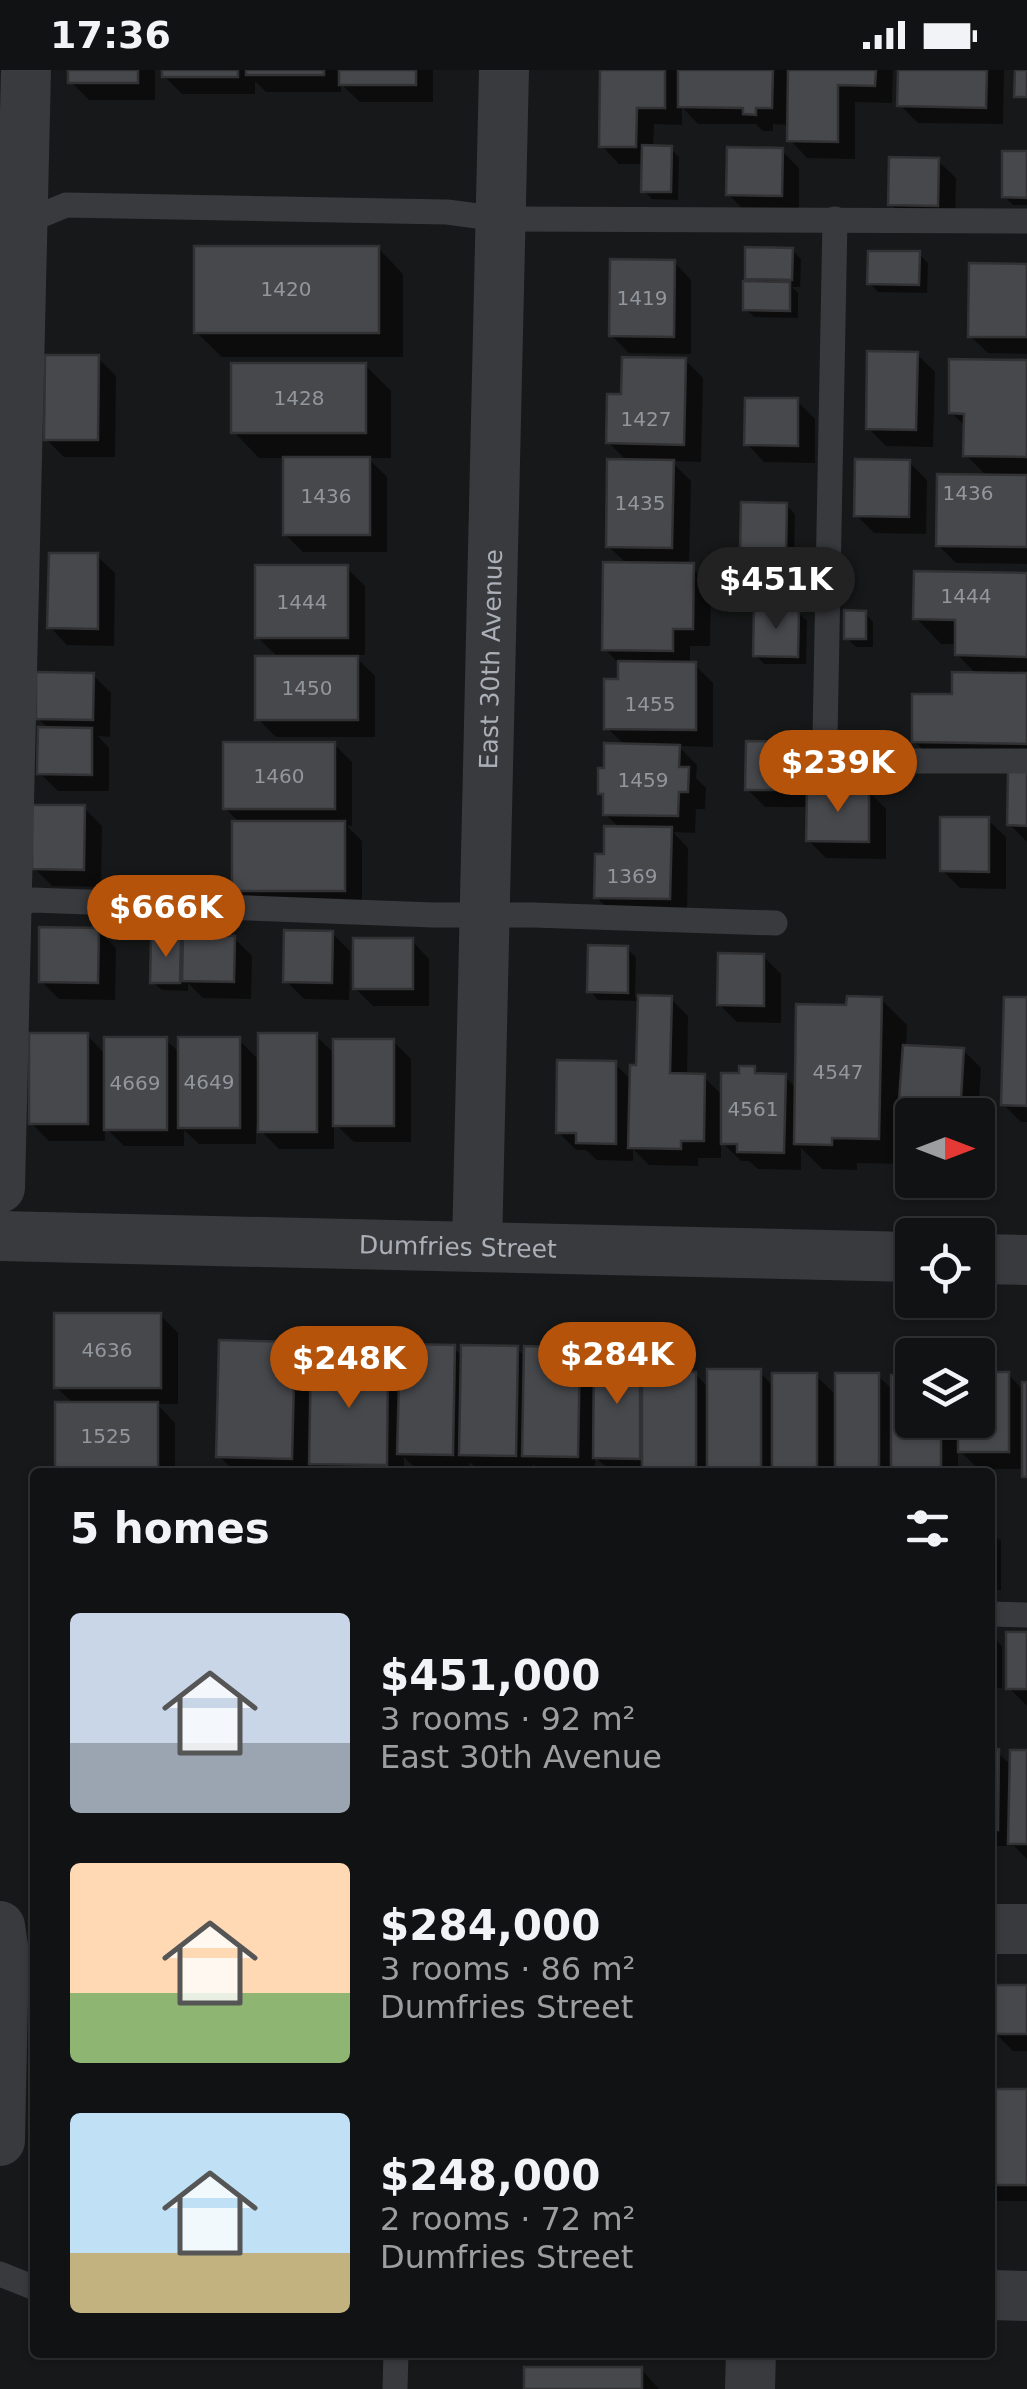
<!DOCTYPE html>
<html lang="en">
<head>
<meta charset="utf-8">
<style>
	body { margin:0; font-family:"DejaVu Sans",sans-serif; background:#1a1b1c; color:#f1f3f6; height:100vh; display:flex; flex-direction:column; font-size:38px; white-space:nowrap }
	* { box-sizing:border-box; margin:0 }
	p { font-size:32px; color:#9c9ea0 }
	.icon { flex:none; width:55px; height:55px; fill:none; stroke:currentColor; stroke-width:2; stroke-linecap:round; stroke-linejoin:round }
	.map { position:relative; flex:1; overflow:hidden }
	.panel { position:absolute; left:30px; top:1398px; width:965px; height:890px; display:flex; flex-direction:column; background:#111213; border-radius:10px; box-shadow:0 2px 8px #0004,0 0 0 2px #303233 }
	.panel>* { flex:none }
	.needle { width:65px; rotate:90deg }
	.controls { position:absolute; left:895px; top:1028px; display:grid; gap:20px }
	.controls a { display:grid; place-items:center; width:100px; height:100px; border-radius:10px; background:#111213; box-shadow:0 2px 8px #0004,0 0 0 2px #303233; font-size:50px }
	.price { position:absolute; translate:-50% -85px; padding:0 22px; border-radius:35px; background:#b45309; color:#fff; font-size:32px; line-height:65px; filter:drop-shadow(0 2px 5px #0008) }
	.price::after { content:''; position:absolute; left:50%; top:60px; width:30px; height:22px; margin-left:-15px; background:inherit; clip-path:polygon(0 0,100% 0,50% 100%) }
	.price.selected { background:#222; color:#fff }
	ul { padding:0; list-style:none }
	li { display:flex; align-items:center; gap:30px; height:250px; padding:0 40px }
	li span { display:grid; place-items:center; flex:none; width:280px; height:200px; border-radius:10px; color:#555 }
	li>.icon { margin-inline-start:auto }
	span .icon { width:120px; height:120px; fill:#fffc; stroke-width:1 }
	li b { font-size:42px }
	h2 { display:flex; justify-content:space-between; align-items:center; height:120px; padding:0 40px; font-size:42px }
	.status { display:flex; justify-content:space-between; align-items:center; height:70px; padding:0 50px; background:#111213; direction:ltr }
	.status svg { height:28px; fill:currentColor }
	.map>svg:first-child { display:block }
	.shadow { fill:#0007 }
	.building { fill:#47484c; stroke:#323235; stroke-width:2.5 }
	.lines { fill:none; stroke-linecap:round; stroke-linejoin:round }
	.service { stroke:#393a3e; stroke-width:25 }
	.minor { stroke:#393a3e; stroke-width:50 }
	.labels { text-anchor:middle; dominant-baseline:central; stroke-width:8; stroke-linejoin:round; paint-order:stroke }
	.number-label { font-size:20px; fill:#92969d }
	.street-label { font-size:25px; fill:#abb0b8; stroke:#121314 }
</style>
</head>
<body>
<div class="status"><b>17:36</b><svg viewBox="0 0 49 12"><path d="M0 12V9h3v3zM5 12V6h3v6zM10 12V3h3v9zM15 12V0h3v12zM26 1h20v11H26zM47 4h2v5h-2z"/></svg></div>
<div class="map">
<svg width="1027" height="2319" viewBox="0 0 1027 2319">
	<rect width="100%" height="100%" fill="#171819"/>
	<g class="shadow">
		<polygon points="71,0 155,0 155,30 89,30 71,12"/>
		<polygon points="164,0 433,0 433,32 360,32 341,14 341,22 266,22 255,11 255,24 182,24 164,6"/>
		<polygon points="602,0 893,0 892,33 855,32 855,89 807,88 790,70 790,55 773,54 773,61 763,61 756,54 698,54 682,37 682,55 654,54 653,78 670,78 679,87 678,130 652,129 644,121 644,94 619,94 602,76"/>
		<polygon points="900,0 1004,0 1003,54 918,53 900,35"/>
		<polygon points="781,80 799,98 799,143 746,142 728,124"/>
		<polygon points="1027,84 1027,135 1013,135 1004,126"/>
		<polygon points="938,91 956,108 955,153 909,152 891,134"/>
		<polygon points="378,178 403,204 403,287 222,287 196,262"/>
		<polygon points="792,180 801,189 800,217 792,217 798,223 798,248 754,247 746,239 753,214 747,208"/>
		<polygon points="919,184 928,193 927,223 878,222 870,213"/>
		<polygon points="674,192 691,210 691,284 629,283 611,265"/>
		<polygon points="1027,197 1027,284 988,283 970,266"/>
		<polygon points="917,284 935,302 933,377 886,376 868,358"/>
		<polygon points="98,288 116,306 115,387 64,387 46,369"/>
		<polygon points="685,290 703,308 701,392 671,391 691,411 689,496 711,514 710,576 690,576 690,595 695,595 713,613 713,677 678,676 697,695 696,708 706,718 705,739 696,739 695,763 673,762 688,778 687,846 614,845 596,827 606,787 621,759 605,744 605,729 600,723 606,700 626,676 607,658 620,611 620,595 605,579 628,495 608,476 628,392 608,372 623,326"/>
		<polygon points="1027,293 1027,494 956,493 938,475 988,407 966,385 966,357 951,342"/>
		<polygon points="365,295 391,321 391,388 368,388 387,407 387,482 303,482 285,464 285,388 259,388 234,362"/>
		<polygon points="797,331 815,349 815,393 764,392 747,374"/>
		<polygon points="909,392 927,410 926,464 874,463 856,445"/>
		<polygon points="786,435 795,444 794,490 751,490 743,481"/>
		<polygon points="97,486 115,503 114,576 67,575 50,557"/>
		<polygon points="347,498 365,516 365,585 354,585 375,606 375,667 276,667 258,649 279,588 257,567"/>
		<polygon points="1027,505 1027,691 932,689 914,671 977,605 957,584 957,574 941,574 916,548"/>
		<polygon points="798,542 807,551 806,594 764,594 756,585"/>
		<polygon points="865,543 873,552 873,577 856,577 847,568"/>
		<polygon points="93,605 111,623 110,667 98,666 109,678 109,721 58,721 40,703 50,660 38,648"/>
		<polygon points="334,674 352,692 352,756 347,756 362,771 362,838 252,838 235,820 240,753 225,738"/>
		<polygon points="797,674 814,692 814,720 868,721 886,739 886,789 826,788 808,770 809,737 765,737 747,719"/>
		<polygon points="1027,704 1027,772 1009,754"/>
		<polygon points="84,738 102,756 101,817 52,816 34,798"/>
		<polygon points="988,750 1006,767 1006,819 960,818 942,800"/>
		<polygon points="98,860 116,878 115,930 59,929 41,911"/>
		<polygon points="332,863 350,881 349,930 304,929 286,911"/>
		<polygon points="234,868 252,886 251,929 203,928 188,913 188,921 162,920 153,912 180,870 185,876"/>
		<polygon points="412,871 429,889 429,936 373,936 355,918"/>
		<polygon points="627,879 636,887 635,928 670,928 688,946 687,1006 704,1007 724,1027 741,1006 754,999 761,1006 784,1006 797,1019 848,938 881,929 907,955 906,977 963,980 981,998 978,1048 978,1045 912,1045 912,1070 905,1062 904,1094 857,1093 857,1100 822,1099 801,1078 801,1100 758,1099 749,1091 741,1091 721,1071 721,1088 698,1088 698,1096 649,1095 633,1079 633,1091 597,1090 586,1080 576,1080 558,1062 615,994 632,1011 638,998 640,931 598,930 590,921"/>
		<polygon points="763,886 781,904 781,953 737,952 719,934"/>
		<polygon points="1027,930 1027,1052 1021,1052 1003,1034"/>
		<polygon points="87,965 106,985 166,970 181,984 239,970 261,992 316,966 336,985 393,971 411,989 411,1072 354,1072 334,1053 334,1079 279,1079 256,1056 256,1074 199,1074 184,1060 184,1076 124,1076 105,1057 105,1071 49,1071 31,1053"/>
		<polygon points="160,1245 178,1263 178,1334 157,1334 175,1353 175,1402 62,1402 57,1398 75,1335 56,1317"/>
		<polygon points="294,1275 314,1294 387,1291 402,1306 454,1278 463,1287 517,1279 527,1288 579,1280 596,1297 639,1288 656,1304 695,1304 710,1319 760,1302 774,1317 816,1306 838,1327 878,1306 894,1321 894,1307 912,1307 912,1350 978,1350 978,1304 1008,1304 1024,1321 1027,1314 1027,1408 1024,1399 978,1399 958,1379 958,1402 837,1402 834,1399 834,1402 611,1402 595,1387 595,1402 542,1402 533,1394 533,1402 479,1402 470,1392 469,1402 418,1401 404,1387 404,1402 321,1402 310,1391 309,1402 235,1402 219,1386"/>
		<polygon points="990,1462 1001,1471 1001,1520 990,1520"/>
		<polygon points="990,1564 1002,1576 1002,1618 990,1618"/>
		<polygon points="1027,1564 1027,1636 1009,1618"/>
		<polygon points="990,1681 997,1682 1012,1696 1027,1682 1027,1789 1014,1776 990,1776"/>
		<polygon points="1027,1918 1027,1981 1013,1981 995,1963"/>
		<polygon points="990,2022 1027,2022 1027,2131 996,2131 990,2125"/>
		<polygon points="574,2282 666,2282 666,2285 576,2285"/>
		<polygon points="641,2299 659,2319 527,2319"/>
	</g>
	<g class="building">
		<rect x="68" y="0" width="70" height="13"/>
		<rect x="162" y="0" width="76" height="7"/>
		<rect x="246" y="0" width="78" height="5"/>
		<rect x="339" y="0" width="77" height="15"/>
		<polygon points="600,0 665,0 665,38 637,38 636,77 599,77"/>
		<polygon points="678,0 773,0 772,38 756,38 756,45 743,44 743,38 678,37"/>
		<polygon points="788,0 876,0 875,16 838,15 838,72 787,71"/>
		<polygon points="898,0 987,0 986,38 897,36"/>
		<polygon points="1015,0 1027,0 1027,27 1014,27"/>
		<polygon points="642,75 672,76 671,122 641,122"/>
		<polygon points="727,77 783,78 782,126 726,125"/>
		<polygon points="1002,81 1027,81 1027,128 1002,127"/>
		<polygon points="889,87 939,88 938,136 888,135"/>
		<rect x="194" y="176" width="185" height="87"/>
		<polygon points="745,177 793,178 792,210 745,209"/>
		<polygon points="868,181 920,181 919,215 867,214"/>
		<polygon points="610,189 675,190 674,267 609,266"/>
		<polygon points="969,193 1027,194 1027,267 968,267"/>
		<polygon points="743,211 790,212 790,241 743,240"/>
		<polygon points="867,281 918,282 916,360 866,359"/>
		<polygon points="45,285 99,285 98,370 44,370"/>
		<polygon points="622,287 686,288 684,375 606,373 607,324 621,324"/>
		<polygon points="949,289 1027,290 1027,387 963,386 964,344 949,343"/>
		<rect x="231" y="293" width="135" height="70"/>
		<polygon points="745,328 798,328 798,376 744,375"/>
		<rect x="283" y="387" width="87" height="78"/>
		<polygon points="607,389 674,390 672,478 606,477"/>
		<polygon points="855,389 910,390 909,447 854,446"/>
		<polygon points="937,404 1027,405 1027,477 936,476"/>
		<polygon points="741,432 787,433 786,483 740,482"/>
		<polygon points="49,483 98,483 98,559 47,558"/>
		<polygon points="603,492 694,493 693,559 673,559 673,581 602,580"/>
		<rect x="255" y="495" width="93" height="73"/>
		<polygon points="914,501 1027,503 1027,587 955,585 955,550 913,549"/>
		<polygon points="754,538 799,539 798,587 753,586"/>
		<polygon points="844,540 866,541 866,569 844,569"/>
		<rect x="255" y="586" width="103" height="64"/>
		<polygon points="618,591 696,592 696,660 604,659 604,609 618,609"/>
		<polygon points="36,602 94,603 93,650 36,649"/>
		<polygon points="952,602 1027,603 1027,674 912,672 912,624 952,624"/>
		<polygon points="38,657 92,658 92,705 37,704"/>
		<polygon points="746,671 798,672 797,720 745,720"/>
		<rect x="223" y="672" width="112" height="67"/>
		<polygon points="604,673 680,675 679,697 689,697 688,722 679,722 678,746 603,745 603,724 598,724 598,698 604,698"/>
		<polygon points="1008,701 1027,701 1027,756 1007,755"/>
		<polygon points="807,717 869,718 869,772 806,771"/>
		<polygon points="32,735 85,735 84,800 32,799"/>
		<polygon points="940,747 989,747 989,802 940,801"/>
		<rect x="232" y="751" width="113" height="70"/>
		<polygon points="604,756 672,757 670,829 594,828 595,784 604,784"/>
		<polygon points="39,857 99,858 98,913 39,912"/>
		<polygon points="284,860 333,861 332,913 283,912"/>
		<polygon points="183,865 235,866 234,912 182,911"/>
		<polygon points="151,868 181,868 180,913 150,913"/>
		<rect x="353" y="868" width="60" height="51"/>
		<polygon points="588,875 628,876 628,923 587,922"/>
		<polygon points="718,883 764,884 764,936 717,935"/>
		<polygon points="638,925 672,926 670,1003 705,1004 704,1071 681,1071 681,1079 628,1078 630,995 636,995"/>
		<polygon points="847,926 882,927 879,1069 832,1068 832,1075 794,1074 796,934 846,935"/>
		<polygon points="1004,927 1027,927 1027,1036 1001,1035"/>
		<rect x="29" y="963" width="59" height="91"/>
		<rect x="258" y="963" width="59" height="99"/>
		<rect x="104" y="967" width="63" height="93"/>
		<rect x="178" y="967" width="62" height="91"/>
		<rect x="333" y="969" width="61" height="87"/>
		<polygon points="903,975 964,978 960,1045 912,1045 912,1059 897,1058"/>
		<polygon points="557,990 616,991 616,1074 576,1073 576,1063 556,1063"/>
		<polygon points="739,996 755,996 755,1003 786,1004 784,1083 737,1082 737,1074 721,1074 721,1003 739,1003"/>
		<rect x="54" y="1243" width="107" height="75"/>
		<polygon points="219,1270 295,1272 292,1389 216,1387"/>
		<polygon points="400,1274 455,1275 453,1385 397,1384"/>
		<polygon points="461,1275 518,1276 516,1386 459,1385"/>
		<polygon points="524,1276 580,1278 578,1387 522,1386"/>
		<polygon points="594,1285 640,1285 640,1389 593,1388"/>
		<polygon points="311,1287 388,1289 387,1395 309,1394"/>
		<rect x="707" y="1299" width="54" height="99"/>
		<rect x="642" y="1302" width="54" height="96"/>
		<polygon points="978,1302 1009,1302 1009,1382 958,1382 958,1350 978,1350"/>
		<rect x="772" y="1303" width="45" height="97"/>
		<rect x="835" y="1303" width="44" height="99"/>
		<polygon points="891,1305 912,1305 912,1350 941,1350 941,1402 891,1402"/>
		<rect x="1022" y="1312" width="5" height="95"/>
		<rect x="55" y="1332" width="103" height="67"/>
		<rect x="990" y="1460" width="3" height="52"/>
		<rect x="1006" y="1562" width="21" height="57"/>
		<polygon points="990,1679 999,1679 998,1760 990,1759"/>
		<polygon points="1010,1680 1027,1680 1027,1774 1008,1774"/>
		<rect x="992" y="1915" width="35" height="49"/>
		<rect x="990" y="2019" width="37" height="96"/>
		<rect x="524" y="2297" width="118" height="22"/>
	</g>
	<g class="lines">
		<g class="service">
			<polyline points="835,149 825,667 855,691 1027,691"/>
			<polyline points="18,155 66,135 447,142 500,149 1027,151"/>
			<polyline points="2,838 33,830 433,845 533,845 775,853"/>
			<polyline points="990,1544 1027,1545"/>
			<polyline points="0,2204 35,2218"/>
			<polyline points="395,2319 396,2282"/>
		</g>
		<g class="minor">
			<polyline points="0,1118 26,0"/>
			<path id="s1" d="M0,1166L912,1187"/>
			<path id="s2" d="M477,1177L504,0"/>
			<polyline points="978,1189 1027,1190"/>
			<polyline points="0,1856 4,1883 0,2071"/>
			<polyline points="990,1859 1027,1859"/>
			<polyline points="990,2225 1027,2226"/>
			<polyline points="750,2319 751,2282"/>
		</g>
	</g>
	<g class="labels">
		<g class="number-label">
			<text x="286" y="219">1420</text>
			<text x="642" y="228">1419</text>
			<text x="299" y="328">1428</text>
			<text x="646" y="349">1427</text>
			<text x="968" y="423">1436</text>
			<text x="326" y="426">1436</text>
			<text x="640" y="433">1435</text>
			<text x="966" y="526">1444</text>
			<text x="302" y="532">1444</text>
			<text x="307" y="618">1450</text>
			<text x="650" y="634">1455</text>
			<text x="279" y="706">1460</text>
			<text x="643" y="710">1459</text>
			<text x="632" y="806">1369</text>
			<text x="838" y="1002">4547</text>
			<text x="209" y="1012">4649</text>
			<text x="135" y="1013">4669</text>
			<text x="753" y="1039">4561</text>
			<text x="107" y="1280">4636</text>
			<text x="106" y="1366">1525</text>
		</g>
		<g class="street-label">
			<text stroke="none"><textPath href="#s2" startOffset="588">East 30th Avenue</textPath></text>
			<text stroke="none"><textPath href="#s1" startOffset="458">Dumfries Street</textPath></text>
		</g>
	</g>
</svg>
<div class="controls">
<a><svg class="needle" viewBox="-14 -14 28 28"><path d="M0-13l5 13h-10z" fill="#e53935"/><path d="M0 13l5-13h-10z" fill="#9c9ea0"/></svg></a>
<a><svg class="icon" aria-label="locate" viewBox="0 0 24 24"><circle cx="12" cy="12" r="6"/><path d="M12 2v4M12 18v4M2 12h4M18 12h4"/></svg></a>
<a><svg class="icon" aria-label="layers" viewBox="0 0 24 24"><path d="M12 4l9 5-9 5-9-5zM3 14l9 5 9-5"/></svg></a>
</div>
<b class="price selected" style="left:776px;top:562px">$451K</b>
<b class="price" style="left:838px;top:745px">$239K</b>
<b class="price" style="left:166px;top:890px">$666K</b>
<b class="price" style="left:617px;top:1337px">$284K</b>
<b class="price" style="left:349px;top:1341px">$248K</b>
<section class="panel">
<h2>5 homes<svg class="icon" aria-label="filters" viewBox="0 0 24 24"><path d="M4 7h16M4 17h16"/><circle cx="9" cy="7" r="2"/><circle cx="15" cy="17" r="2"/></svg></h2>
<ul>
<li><span style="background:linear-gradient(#c9d6e8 65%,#9aa5b1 0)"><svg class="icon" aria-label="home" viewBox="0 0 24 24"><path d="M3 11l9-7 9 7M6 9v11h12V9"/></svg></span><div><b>$451,000</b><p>3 rooms · 92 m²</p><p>East 30th Avenue</p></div></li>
<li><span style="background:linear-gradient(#ffd9b3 65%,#8fb573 0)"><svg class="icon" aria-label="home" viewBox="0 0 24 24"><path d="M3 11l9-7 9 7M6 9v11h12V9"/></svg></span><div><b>$284,000</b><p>3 rooms · 86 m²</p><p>Dumfries Street</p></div></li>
<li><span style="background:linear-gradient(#bfe0f5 70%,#c2b280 0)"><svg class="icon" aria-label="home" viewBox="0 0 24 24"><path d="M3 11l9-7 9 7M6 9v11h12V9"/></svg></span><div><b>$248,000</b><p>2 rooms · 72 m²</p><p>Dumfries Street</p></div></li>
</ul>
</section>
</div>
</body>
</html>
